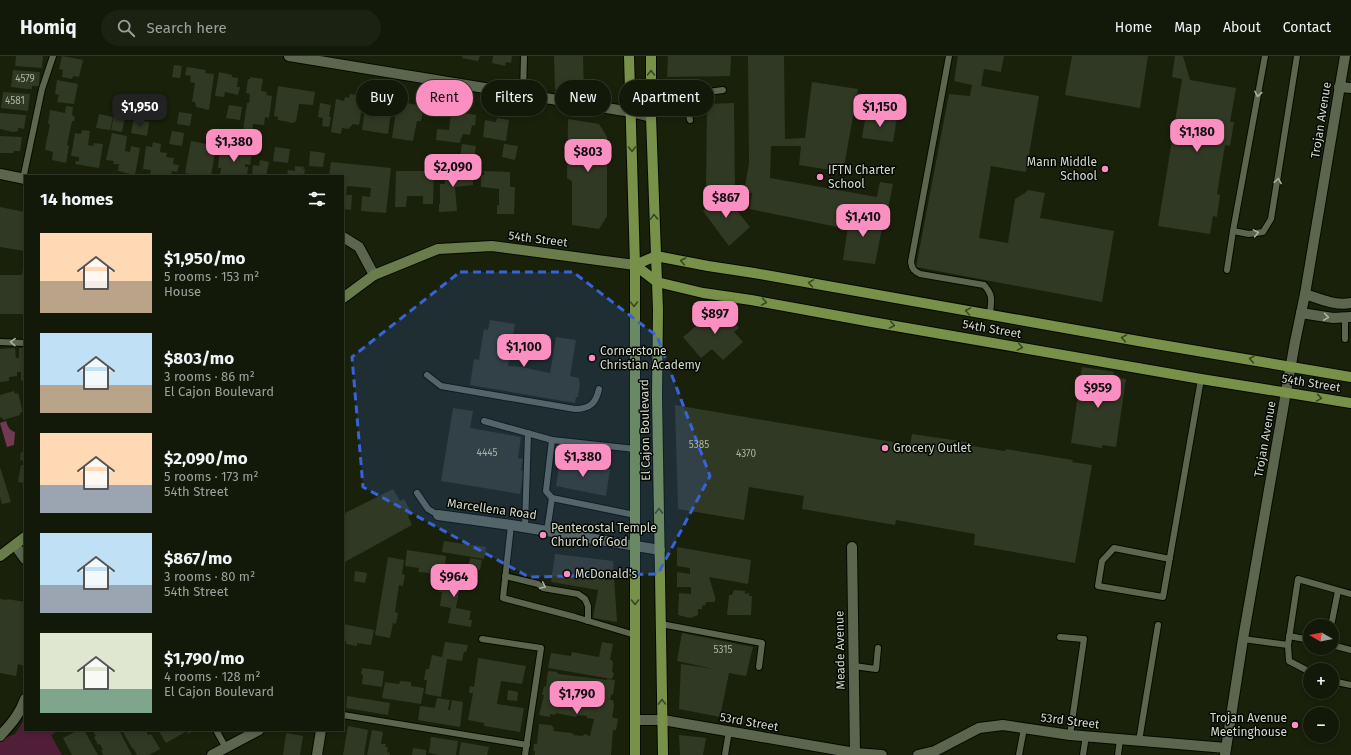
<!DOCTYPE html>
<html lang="en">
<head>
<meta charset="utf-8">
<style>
	body { margin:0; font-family:"Fira Sans",sans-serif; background:#1c2212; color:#f1f3f6; height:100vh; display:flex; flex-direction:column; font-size:15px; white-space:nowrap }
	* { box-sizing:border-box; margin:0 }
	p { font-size:13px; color:#9da09c }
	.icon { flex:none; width:22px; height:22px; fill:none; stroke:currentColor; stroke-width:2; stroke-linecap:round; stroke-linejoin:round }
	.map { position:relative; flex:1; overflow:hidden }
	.details { position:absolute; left:24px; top:119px; width:320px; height:556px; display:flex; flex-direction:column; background:#131908; border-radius:0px; box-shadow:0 2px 6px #0003,0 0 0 1px #323829 }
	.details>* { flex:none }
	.hud { position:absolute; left:356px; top:24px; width:380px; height:36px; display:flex; gap:8px }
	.needle { width:26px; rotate:279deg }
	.tools { position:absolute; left:1303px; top:563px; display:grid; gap:8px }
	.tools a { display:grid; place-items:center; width:36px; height:36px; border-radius:50%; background:#131908; box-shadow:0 2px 6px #0003,0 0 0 1px #323829; font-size:20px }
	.price { position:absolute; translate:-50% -34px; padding:0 9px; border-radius:8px; background:#fc8fc1; color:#111; font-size:13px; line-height:26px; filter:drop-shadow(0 1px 2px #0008) }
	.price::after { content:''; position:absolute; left:50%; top:24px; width:12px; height:9px; margin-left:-6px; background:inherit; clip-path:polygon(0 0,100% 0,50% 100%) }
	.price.current { background:#222; color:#fff }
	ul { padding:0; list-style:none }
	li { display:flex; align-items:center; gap:12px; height:100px; padding:0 16px }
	li span { display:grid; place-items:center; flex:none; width:112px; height:80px; border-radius:0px; color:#555 }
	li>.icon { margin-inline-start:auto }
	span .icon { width:48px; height:48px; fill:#fffc; stroke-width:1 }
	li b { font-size:17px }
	h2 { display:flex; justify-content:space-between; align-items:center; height:48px; padding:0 16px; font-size:17px }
	.tag { padding:0 14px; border-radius:18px; background:#131908; box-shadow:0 2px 6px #0003,0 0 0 1px #323829; font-size:14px; line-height:36px }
	.tag.current { background:#fc8fc1; color:#111 }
	header { display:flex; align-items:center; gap:24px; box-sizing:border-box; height:56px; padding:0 20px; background:#131908; border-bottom:1px solid #323829 }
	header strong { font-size:19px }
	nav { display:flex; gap:22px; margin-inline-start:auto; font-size:14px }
	.search { width:280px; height:36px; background:#1c2212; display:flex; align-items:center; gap:10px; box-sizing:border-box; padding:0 14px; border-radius:22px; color:#9da09c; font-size:15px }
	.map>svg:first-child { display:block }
	.green { fill:#501f37 }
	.water { fill:#713953 }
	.building { fill:#303923 }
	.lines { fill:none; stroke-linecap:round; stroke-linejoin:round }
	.service-casing { stroke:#050a00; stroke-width:8 }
	.minor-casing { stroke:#050a00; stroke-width:12 }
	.tertiary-casing { stroke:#050a00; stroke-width:12 }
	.secondary-casing { stroke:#050a00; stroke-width:12 }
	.primary-casing { stroke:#050a00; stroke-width:12 }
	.service { stroke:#5c664e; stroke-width:6 }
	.minor { stroke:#5c664e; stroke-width:10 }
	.tertiary { stroke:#5c664e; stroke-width:10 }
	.secondary { stroke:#6a7c4c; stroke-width:10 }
	.primary { stroke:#789149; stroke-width:10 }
	.oneway { stroke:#394622 }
	.oneway2 { stroke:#aab1a0 }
	.marked { fill:#3863d6; fill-opacity:0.2; stroke:#3863d6; stroke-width:3; stroke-dasharray:8 5; stroke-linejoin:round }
	.poi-dot { fill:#fc8fc1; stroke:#060903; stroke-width:1.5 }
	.labels { text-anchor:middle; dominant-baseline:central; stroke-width:3; stroke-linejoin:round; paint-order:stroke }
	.number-label { font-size:10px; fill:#abb2a2 }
	.street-label { font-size:12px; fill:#d4dacc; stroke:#060903 }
	.poi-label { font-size:12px; fill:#d4dacc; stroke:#060903; text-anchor:start }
</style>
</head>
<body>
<header>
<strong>Homiq</strong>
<div class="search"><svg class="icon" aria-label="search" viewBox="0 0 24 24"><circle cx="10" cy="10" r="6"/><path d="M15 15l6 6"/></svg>Search here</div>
<nav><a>Home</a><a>Map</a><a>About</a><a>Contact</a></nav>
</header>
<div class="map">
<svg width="1351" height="699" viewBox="0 0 1351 699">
	<rect width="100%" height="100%" fill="#19210b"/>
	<polygon class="green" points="25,662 25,674 60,674 51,679 62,699 0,699 0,684 15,678"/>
	<path class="water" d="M6,365C8,371 9,374 15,376L14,389L7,391L0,367Z"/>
	<g class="building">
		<polygon points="16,0 43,0 42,12 15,10"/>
		<polygon points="62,0 83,4 79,21 73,20 72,23 62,21 63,14 59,13"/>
		<polygon points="463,0 480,0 478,5 462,2"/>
		<polygon points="493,0 512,0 511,7 506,6 505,10 492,7"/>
		<polygon points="554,0 583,0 584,37 555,33"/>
		<polygon points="668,0 731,0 730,20 667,21"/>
		<polygon points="748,0 784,0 785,83 805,82 812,26 858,33 843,116 799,109 801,90 771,90 770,122 877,141 880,126 893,128 887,158 846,152 842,172 750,153 752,137 744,136 749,107"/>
		<polygon points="958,0 1004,0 1001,16 984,13 981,30 1039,40 1026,116 991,110 979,182 1008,187 1015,143 1025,137 1028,134 1045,137 1040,162 1114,175 1102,246 916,211 949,38 970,40 972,29 954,25"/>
		<polygon points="1072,0 1148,0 1140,52 1065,39"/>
		<polygon points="1175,0 1183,0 1190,24 1236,32 1230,66 1234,66 1230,90 1225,89 1217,138 1220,139 1217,161 1213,160 1210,178 1158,170 1182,23 1172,21"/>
		<polygon points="174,9 182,10 180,22 172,21"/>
		<polygon points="187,11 206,14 205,17 214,18 209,54 196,51 195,46 192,46 195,27 190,26 191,20 185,19"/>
		<polygon points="13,14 40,16 39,30 32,30 32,33 27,33 11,31"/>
		<polygon points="219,16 232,19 232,21 238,22 237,31 240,31 238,39 225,36 224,41 215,40"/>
		<polygon points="250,21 263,23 261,35 267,36 266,39 272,40 269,62 265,61 264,69 253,68 252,75 243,74 247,47 249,47 250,38 246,37 248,23 250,23"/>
		<polygon points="57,24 78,28 74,48 57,46 59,39 55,38"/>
		<polygon points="278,30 315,36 313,49 299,48 296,65 293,67 278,64 278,61 274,60"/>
		<polygon points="3,36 30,38 28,55 1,52"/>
		<polygon points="350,38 364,40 359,69 353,68 348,73 342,72 341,78 331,76 336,43 344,45 345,41 349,42"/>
		<polygon points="367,41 385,44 384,47 392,49 388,78 362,74"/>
		<polygon points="320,47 331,49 329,61 331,61 329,71 322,70 323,62 318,61"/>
		<polygon points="407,47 424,50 421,65 417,65 413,85 392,82 397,49 406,50"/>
		<polygon points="734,47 735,137 706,135 707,48"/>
		<polygon points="229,49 242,51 240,64 226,62"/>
		<polygon points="66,50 73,51 72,59 75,61 74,65 72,65 67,89 69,90 66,107 52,104 53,96 46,94 45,93 50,68 48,68 50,54 65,57"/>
		<polygon points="453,55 476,59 475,70 472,69 470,79 463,78 462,82 461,81 460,87 436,84 437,73 449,74 451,58 452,59"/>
		<polygon points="179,56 192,58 190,70 177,68"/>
		<polygon points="0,57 26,59 24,73 18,72 18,75 13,76 0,73"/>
		<polygon points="866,57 897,61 893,86 862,82"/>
		<polygon points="99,58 113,61 110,74 96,72"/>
		<polygon points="114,59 125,61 122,76 111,74"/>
		<polygon points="497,62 509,64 506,85 483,81 485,64 496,66"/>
		<polygon points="134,63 149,66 147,80 131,77"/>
		<polygon points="568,63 599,68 607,81 607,160 599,173 572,169 572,125 567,122"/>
		<polygon points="82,74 90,75 88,89 93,90 94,87 103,88 99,112 75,108 76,105 79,105 79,101 71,100 75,77 81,78"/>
		<polygon points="172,75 184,77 182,90 169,88"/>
		<polygon points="112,77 127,80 125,95 130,96 131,90 140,92 135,119 118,115 119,108 113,108 114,105 106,104"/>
		<polygon points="0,80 22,81 20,95 14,95 14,97 0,97"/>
		<polygon points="191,85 216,90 211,120 201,120 185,117"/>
		<polygon points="153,86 161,88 160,96 167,97 166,101 174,102 173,108 179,109 177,116 172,115 171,120 150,120 151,114 143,113 146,90 152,91"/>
		<polygon points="462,88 476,90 474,103 460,101"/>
		<polygon points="504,88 518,90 515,104 502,101"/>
		<polygon points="275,91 290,93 288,107 273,105"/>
		<polygon points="220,92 252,97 250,109 245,108 245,111 248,111 247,120 220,120 221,112 218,112"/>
		<polygon points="310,95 325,97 323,111 309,110"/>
		<polygon points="260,104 269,106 266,120 252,120 253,109 259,110"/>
		<polygon points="331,106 391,112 386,157 361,155 362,140 370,141 371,132 347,130 346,139 352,139 351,154 343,153 343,120 329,120"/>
		<polygon points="295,110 304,111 303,113 305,113 304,120 287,120 288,114 295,115"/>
		<polygon points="470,113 470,116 473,116 473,129 455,131 457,155 439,156 439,148 440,148 440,128 445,128 445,114"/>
		<polygon points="396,115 427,115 427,117 434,117 433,148 423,148 423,140 407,140 406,151 395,151"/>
		<polygon points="484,115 510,116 510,131 515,131 514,158 497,158 497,149 499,149 499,133 481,131 481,119 484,119"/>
		<polygon points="722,136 750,171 729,190 703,155"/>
		<polygon points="0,151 25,156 25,195 0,191"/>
		<polygon points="850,157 884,162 875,208 843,204"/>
		<polygon points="24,205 25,258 0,258 0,219 22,219"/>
		<polygon points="721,249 739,272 734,276 743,286 723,304 712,293 701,302 683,281"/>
		<polygon points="490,264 515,268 508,310 521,311 550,317 556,281 576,284 570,320 579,322 579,326 580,327 578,341 576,341 575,347 470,329 474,303 479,304 484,273 488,274"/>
		<polygon points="15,292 16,302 19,302 19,292 25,292 25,324 21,325 21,316 17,316 17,320 9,321 9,325 0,326 0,293"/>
		<polygon points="1082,311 1114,316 1113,321 1126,323 1116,391 1102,389 1102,392 1071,387"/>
		<polygon points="14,335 15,338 18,337 23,356 20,357 20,359 3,364 2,361 0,362 0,339"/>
		<polygon points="675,349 910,389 912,378 973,387 972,390 1005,395 1006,393 1073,404 1072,406 1092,409 1075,507 974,489 975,478 896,464 895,469 802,453 804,440 749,431 744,464 678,453"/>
		<polygon points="453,352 473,355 470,372 521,381 518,402 523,403 521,414 524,415 520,438 441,425"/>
		<polygon points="21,396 25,397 25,405 20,404"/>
		<polygon points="560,404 610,413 606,440 556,430"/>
		<polygon points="21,409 25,409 25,427 18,426"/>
		<polygon points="0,411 11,446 2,448 0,441"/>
		<polygon points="393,433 400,445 404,443 412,458 408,460 412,469 343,507 343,460 346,458 345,457"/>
		<polygon points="444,485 486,491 484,503 442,496"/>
		<polygon points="677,491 751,504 748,528 709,521 715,541 715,546 706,546 705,550 702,549 702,553 698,553 698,559 690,562 678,559 679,537 691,538 691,531 677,531 677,516 690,518 690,512 677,510"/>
		<polygon points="407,494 446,500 444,516 430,514 429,517 418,516 419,512 405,510"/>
		<polygon points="555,498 613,505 617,566 593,562 598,534 551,526"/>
		<polygon points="388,501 404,504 402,518 405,519 403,530 399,529 395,556 398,557 396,568 393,567 390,582 375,579"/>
		<polygon points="470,502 482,504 480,514 468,512"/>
		<polygon points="447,511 463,514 456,552 471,555 469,564 472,564 471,571 448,567 451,552 440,550 442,536 439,536 441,525 444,525"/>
		<polygon points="355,515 367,517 365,527 354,525"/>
		<polygon points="734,534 745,535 745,538 749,537 749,540 752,540 751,559 727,559 729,539 732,539"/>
		<polygon points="0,543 7,544 7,543 25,546 25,610 18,608 16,620 0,617"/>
		<polygon points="343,568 374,574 371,589 357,587 357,590 346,588 346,585 343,585"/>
		<polygon points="682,577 753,591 746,620 729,617 720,661 679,653 681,608 714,613 677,605"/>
		<polygon points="445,586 468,589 466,596 464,596 462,605 447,603 441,641 425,638 427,624 424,624 426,613 429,613 432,599 442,601"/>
		<polygon points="602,586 613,588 610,604 612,604 613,607 612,616 614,617 612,623 548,612 551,597 571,600 572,596 599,601"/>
		<polygon points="478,602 526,610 522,628 501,625 497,648 524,652 520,676 484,670 484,667 468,664 473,637 469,637 470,630 474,631"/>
		<polygon points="362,612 384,615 382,631 362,628 363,619 361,618"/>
		<polygon points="548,615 557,616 558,618 607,624 607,623 615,624 613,639 611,638 610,644 613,644 614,650 612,661 618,663 616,674 613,674 611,699 535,699 535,695 533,695 534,688 537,688 539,668 551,669 554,672 553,675 572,677 574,679 583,680 584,678 590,680 594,663 587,662 587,660 577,659 576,661 556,657 555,659 550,658 550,661 539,659 544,639 542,639 544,630 546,631"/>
		<polygon points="400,625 411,626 411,630 424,632 421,648 382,642 385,626 399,628"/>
		<polygon points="508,634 518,636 517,645 507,644"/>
		<polygon points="347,640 390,647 388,659 346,652"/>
		<polygon points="437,642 450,644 448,654 450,654 452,644 463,646 460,671 418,664 420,650 435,652"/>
		<polygon points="348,670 368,674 364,699 343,699"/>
		<polygon points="78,674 84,674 98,699 72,699 63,682"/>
		<polygon points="92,674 119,674 132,699 103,699 101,694 103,694 100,688 98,689 94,681 96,680"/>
		<polygon points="122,674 146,674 148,679 151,678 160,693 149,699 137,699 133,692 132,692"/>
		<polygon points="158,674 195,674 188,678 187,675 166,687"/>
		<polygon points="372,674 383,676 381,688 386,688 385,691 388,691 387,696 390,697 390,699 367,699"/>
		<polygon points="286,677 303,680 300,699 283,699"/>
		<polygon points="679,679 706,682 703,699 680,699"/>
		<polygon points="431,681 458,685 456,699 439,699 429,697"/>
		<polygon points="461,686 489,691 487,699 459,699"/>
		<polygon points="413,692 426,694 426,699 412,699"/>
	</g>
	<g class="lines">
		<defs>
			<g id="service">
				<path d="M949,0L911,206C912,213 914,215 920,218L984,229C994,240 991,245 990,258"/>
				<polyline points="523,39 524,0"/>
				<polyline points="690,64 685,39 723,34"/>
				<polyline points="23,123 42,33 53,0"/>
				<polyline points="1233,175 1249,178 1263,176 1271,163 1297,0"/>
				<polyline points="1227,214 1233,175 1265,0"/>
				<polyline points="1345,283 1345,262"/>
				<polyline points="0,286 25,287"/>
				<path d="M427,319L441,330L575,353C590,353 596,347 599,333"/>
				<polyline points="484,365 552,384"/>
				<polyline points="635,393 552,384 546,435 552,442 635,459"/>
				<polyline points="417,437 428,453 438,459"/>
				<polyline points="511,469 503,542 575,561 635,579"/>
				<polyline points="525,471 528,377"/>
				<polyline points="547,475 552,442"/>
				<polyline points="1170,503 1114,492 1102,505 1098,530 1163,541 1201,323"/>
				<polyline points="505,520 538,528 543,532 578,538 585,543 588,550 588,565"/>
				<polyline points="661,568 762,587 759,611"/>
				<polyline points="1331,570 1338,535"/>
				<polyline points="1289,580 1310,584"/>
				<polyline points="1060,581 1084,583 1070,679"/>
				<polyline points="482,583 541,592 525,699"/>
				<polyline points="1243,583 1288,589 1298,523 1351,538"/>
				<polyline points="1288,589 1289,605 1310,616"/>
				<polyline points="1332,589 1351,594"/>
				<polyline points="854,610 876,613 878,592"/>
				<polyline points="1332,625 1351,629"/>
				<polyline points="343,659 527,689"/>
				<polyline points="216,674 226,692"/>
				<polyline points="1139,685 1158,569"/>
				<polyline points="725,699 729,675"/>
				<polyline points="1019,699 1024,672"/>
				<polyline points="1083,699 1086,680"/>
				<polyline points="1118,699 1120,683"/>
			</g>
			<g id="minor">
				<polyline points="289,0 631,56 651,61"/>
				<polyline points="1339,31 1351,32"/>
				<polyline points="438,459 511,469 660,494"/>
				<polyline points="15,489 25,503"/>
				<polyline points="852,491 855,697"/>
				<polyline points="635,664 663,664 855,697 882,699"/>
				<path d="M0,680C11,668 20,658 25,643"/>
				<polyline points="212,699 259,674"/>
				<polyline points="918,699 935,695 979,672 1003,669 1070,679 1226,692"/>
				<polyline points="1225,699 1243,583 1286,336"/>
			</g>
			<g id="tertiary">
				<polyline points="0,118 25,123"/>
				<polyline points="343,181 359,191 374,219"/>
				<path d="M1305,238C1320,243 1336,250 1351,247"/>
				<polyline points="1301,257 1333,262 1351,261"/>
				<polyline points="1286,336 1295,286 1305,238 1345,0"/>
				<polyline points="317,699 321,674"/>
			</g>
			<g id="secondary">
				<polyline points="343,242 374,219 438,193 492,190 635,209"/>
				<polyline points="0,500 25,481"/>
			</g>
			<g id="primary">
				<polyline points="629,0 635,209 635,699"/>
				<polyline points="651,0 651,61 658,254 657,340 663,699"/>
				<polyline points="635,209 657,226 703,237 751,244 872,266 1201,323 1351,347"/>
				<polyline points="635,209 656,200 708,210 754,217 1144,286 1351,321"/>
			</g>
		</defs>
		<use href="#service" class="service-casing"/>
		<use href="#minor" class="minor-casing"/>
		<use href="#tertiary" class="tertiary-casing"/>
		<use href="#secondary" class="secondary-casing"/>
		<use href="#primary" class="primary-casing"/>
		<use href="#service" class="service"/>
		<use href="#minor" class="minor"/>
		<use href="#tertiary" class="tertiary"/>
		<use href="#secondary" class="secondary"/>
		<use href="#primary" class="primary"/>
	</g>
	<defs><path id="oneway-chevron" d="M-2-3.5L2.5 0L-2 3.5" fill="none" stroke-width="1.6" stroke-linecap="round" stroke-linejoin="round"/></defs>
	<g class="oneway">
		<use href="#oneway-chevron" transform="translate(651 17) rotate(-90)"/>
		<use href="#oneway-chevron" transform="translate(632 93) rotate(89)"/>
		<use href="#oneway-chevron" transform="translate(654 161) rotate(-92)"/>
		<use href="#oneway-chevron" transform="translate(683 205) rotate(-169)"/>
		<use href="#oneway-chevron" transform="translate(811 227) rotate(-170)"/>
		<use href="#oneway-chevron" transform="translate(764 246) rotate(10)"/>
		<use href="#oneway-chevron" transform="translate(634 248) rotate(89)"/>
		<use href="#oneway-chevron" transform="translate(968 255) rotate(-170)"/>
		<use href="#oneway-chevron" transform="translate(892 269) rotate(10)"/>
		<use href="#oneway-chevron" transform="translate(1124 282) rotate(-170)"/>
		<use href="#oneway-chevron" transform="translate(1020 291) rotate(10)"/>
		<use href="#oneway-chevron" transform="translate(1252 303) rotate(-170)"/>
		<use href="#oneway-chevron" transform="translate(1319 342) rotate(9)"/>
		<use href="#oneway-chevron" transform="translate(659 455) rotate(-91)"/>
		<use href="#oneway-chevron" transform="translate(635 546) rotate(90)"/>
		<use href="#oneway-chevron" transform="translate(662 646) rotate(-91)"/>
	</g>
	<g class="oneway2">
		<use href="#oneway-chevron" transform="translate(1258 38) rotate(100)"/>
		<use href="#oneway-chevron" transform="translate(1278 125) rotate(-81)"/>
		<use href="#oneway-chevron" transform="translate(1256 177) rotate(-10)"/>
		<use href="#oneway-chevron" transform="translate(1326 261) rotate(8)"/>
		<use href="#oneway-chevron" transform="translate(13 286) rotate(-178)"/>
		<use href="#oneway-chevron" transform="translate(543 530) rotate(25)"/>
	</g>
	<path class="marked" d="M460,216H573L657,280L710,420L658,518L529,521L363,431L352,301Z"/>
	<g class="poi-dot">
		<circle cx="1105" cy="113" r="4"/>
		<circle cx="820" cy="121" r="4"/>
		<circle cx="592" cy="302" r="4"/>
		<circle cx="885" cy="392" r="4"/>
		<circle cx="543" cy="479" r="4"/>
		<circle cx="567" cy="518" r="4"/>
		<circle cx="1295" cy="669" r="4"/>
	</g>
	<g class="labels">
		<g class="number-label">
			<text x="25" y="23">4579</text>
			<text x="15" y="45">4581</text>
			<text x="699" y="389">5385</text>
			<text x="487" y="397">4445</text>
			<text x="746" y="398">4370</text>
			<text x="723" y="594">5315</text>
		</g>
		<g class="street-label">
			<text transform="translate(1321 64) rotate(-81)">Trojan Avenue</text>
			<text transform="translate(538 183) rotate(7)">54th Street</text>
			<text transform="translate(992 273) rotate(10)">54th Street</text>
			<text transform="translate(1311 327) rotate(9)">54th Street</text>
			<text transform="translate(645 374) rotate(-91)">El Cajon Boulevard</text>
			<text transform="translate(1265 383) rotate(-80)">Trojan Avenue</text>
			<text transform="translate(492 453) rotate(8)">Marcellena Road</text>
			<text transform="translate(840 594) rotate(-91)">Meade Avenue</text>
			<text transform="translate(1070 665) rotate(7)">53rd Street</text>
			<text transform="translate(749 666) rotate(10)">53rd Street</text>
		</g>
		<g class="poi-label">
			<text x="1097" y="106" text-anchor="end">Mann Middle<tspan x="1097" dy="14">School</tspan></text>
			<text x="828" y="114">IFTN Charter<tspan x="828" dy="14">School</tspan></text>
			<text x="600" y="295">Cornerstone<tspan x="600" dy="14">Christian Academy</tspan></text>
			<text x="893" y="392">Grocery Outlet</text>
			<text x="551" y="472">Pentecostal Temple<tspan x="551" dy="14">Church of God</tspan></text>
			<text x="575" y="518">McDonald's</text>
			<text x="1287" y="662" text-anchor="end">Trojan Avenue<tspan x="1287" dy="14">Meetinghouse</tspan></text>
		</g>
	</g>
</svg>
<div class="tools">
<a><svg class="needle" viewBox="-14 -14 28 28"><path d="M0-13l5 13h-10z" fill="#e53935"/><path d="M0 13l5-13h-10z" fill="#9da09c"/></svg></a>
<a>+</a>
<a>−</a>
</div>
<b class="price current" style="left:140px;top:72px">$1,950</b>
<b class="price" style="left:880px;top:72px">$1,150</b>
<b class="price" style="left:1197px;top:97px">$1,180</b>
<b class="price" style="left:234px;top:107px">$1,380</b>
<b class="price" style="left:588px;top:117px">$803</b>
<b class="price" style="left:453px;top:132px">$2,090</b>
<b class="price" style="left:726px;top:163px">$867</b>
<b class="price" style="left:863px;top:182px">$1,410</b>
<b class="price" style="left:715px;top:279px">$897</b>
<b class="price" style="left:524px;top:312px">$1,100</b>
<b class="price" style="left:1098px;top:353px">$959</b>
<b class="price" style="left:583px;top:422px">$1,380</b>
<b class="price" style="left:454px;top:542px">$964</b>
<b class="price" style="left:577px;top:659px">$1,790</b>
<div class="hud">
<a class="tag">Buy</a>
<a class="tag current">Rent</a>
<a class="tag">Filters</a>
<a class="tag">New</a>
<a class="tag">Apartment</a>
</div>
<section class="details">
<h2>14 homes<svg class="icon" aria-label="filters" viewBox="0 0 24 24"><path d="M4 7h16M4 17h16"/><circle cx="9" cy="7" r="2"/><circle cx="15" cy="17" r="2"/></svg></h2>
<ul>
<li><span style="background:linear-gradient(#ffd9b3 60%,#b9a48a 0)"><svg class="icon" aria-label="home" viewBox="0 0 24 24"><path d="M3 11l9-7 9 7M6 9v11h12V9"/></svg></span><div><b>$1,950/mo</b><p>5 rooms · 153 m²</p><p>House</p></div></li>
<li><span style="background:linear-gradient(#bfe0f5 65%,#b9a48a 0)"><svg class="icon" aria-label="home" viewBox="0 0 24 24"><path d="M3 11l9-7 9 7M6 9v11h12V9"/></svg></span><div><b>$803/mo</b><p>3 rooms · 86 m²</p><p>El Cajon Boulevard</p></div></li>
<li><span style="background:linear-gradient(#ffd9b3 65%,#9aa5b1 0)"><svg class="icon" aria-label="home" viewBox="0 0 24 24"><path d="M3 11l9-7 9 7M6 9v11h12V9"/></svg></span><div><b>$2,090/mo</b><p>5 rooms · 173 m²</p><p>54th Street</p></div></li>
<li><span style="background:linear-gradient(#bfe0f5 65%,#9aa5b1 0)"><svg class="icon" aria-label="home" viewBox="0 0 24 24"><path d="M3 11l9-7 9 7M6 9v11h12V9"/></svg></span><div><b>$867/mo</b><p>3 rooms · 80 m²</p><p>54th Street</p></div></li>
<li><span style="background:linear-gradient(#dfe7d0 70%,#7fa58c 0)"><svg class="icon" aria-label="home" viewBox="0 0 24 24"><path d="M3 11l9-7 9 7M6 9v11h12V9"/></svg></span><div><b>$1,790/mo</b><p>4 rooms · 128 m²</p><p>El Cajon Boulevard</p></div></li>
</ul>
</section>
</div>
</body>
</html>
